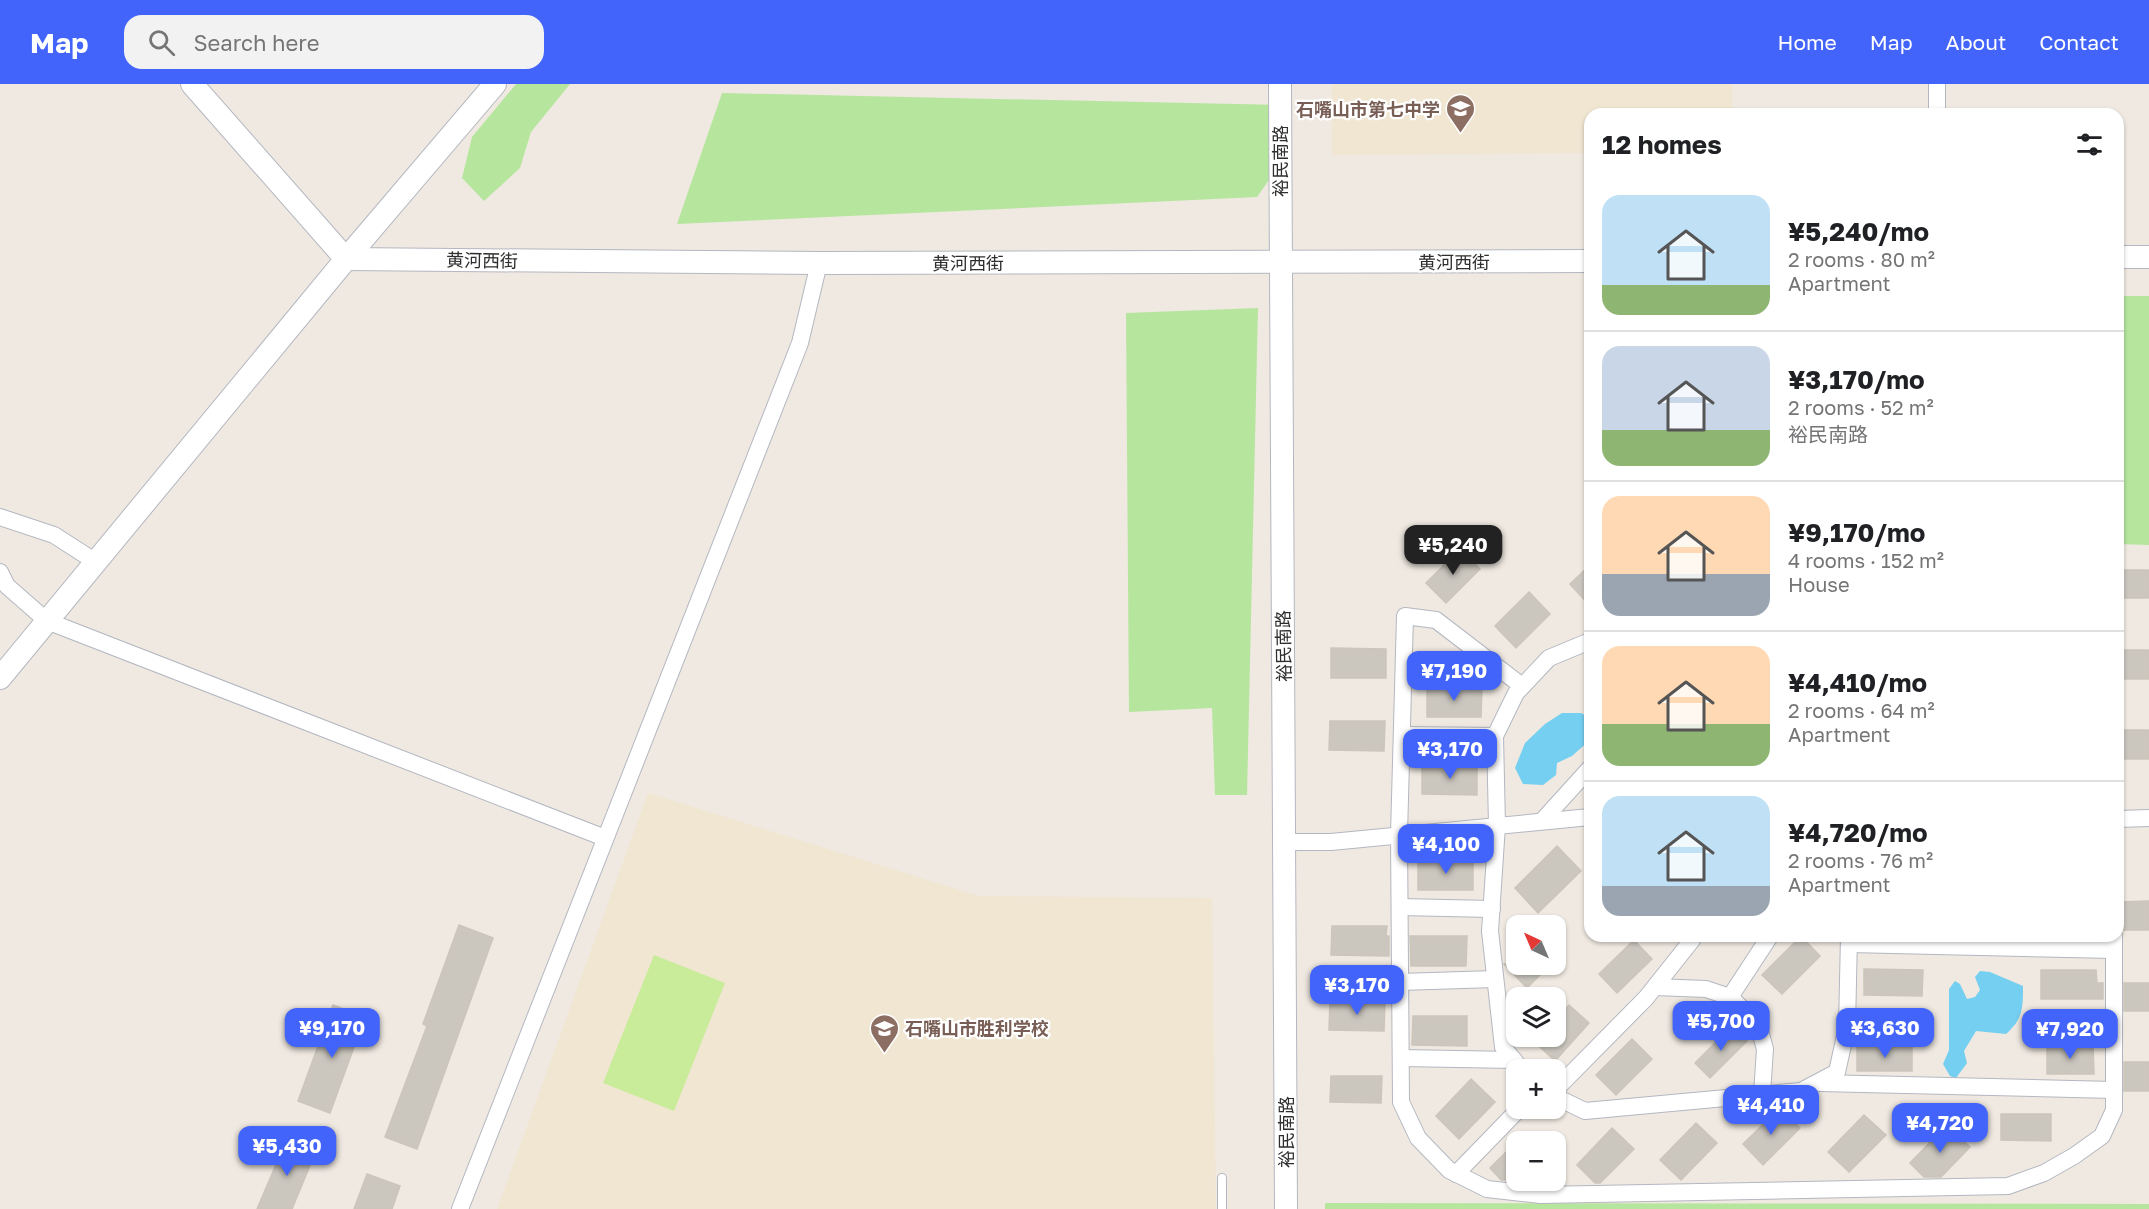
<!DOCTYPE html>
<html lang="en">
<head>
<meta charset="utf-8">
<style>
	body { margin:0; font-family:"Golos Text","Noto Sans SC",sans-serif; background:#f2f2f2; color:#202124; height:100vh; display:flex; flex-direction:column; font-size:22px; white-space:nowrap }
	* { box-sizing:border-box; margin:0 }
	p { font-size:20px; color:#757577 }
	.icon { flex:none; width:33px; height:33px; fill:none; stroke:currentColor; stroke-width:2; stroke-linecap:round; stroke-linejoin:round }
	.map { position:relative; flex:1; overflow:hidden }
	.details { position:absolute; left:1584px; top:24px; width:540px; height:834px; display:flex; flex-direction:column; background:#fff; border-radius:18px; box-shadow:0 2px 4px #0004 }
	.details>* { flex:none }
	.needle { width:39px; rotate:316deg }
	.buttons { position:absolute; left:1506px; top:831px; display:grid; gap:12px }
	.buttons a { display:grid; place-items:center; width:60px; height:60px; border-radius:12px; background:#fff; box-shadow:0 2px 4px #0004; font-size:30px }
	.price { position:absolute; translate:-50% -51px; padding:0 14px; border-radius:12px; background:#4264fb; color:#fff; font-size:20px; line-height:39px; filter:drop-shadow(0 2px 3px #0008) }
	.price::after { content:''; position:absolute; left:50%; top:36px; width:18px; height:14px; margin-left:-9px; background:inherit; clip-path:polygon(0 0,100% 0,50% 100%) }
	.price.on { background:#222; color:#fff }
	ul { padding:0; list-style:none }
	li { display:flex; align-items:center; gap:18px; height:150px; padding:0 18px }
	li+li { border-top:2px solid #e0e0e0 }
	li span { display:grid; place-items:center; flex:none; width:168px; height:120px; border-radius:18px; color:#555 }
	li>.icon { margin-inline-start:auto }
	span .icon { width:72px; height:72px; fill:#fffc; stroke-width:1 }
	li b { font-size:26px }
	h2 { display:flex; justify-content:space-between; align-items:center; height:72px; padding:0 18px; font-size:26px }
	header { display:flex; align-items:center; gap:36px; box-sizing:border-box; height:84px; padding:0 30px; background:#4264fb; color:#fff }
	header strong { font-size:28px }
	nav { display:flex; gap:33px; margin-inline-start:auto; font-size:21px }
	.search { width:420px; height:54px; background:#f2f2f2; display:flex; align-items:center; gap:15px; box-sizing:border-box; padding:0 21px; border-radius:18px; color:#757577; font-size:22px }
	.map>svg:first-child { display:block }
	.education { fill:#f0e6d1 }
	.green { fill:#b6e59e }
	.pitch { fill:#c9ec9a }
	.water { fill:#75cff0 }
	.building { fill:#cbc7bf; stroke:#cbc5ba; stroke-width:1.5 }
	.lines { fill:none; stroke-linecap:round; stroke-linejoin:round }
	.lane-casing { stroke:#b4b7c1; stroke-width:10 }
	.street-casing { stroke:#b4b7c1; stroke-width:18 }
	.secondary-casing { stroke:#b4b7c1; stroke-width:24 }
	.lane { stroke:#fff; stroke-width:8 }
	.street { stroke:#fff; stroke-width:16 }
	.secondary { stroke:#fff; stroke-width:22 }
	.labels { text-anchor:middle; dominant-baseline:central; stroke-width:4.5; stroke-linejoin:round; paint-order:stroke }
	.education-label { font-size:18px; font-weight:bold; fill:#785e54; stroke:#fff; text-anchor:end }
	.street-label { font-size:18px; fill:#2e2e2e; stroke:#fff }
</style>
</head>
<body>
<header>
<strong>Map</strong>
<div class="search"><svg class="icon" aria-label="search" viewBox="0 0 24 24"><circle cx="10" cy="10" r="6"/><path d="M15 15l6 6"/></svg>Search here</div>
<nav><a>Home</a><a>Map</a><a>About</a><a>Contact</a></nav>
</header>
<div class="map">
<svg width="2149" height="1125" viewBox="0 0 2149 1125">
	<rect width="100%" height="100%" fill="#efe9e1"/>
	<g class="education">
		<polygon points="1332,0 1732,0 1732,30 1590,30 1590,69 1332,71"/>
		<polygon points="648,709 979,812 1212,814 1216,1125 497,1125"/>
	</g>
	<g class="green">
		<polygon points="516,0 570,0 531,48 520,84 484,117 462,94 472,53"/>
		<polygon points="722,9 1279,21 1276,86 1257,113 677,140"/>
		<polygon points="2118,212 2149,212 2149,461 2118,460"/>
		<polygon points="1258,224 1247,711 1215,711 1212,624 1129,628 1126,229"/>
		<polygon points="1325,1119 2149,1120 2149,1125 1325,1125"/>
	</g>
	<polygon class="pitch" points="654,871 725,899 674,1027 603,999"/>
	<g class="water">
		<polygon points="1562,629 1581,629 1590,634 1590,656 1572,672 1557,679 1556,691 1543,701 1523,700 1515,684 1525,659 1545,640"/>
		<path d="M1980,887L1990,888L2023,902C2023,924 2023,935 2006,950L1976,947L1964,967L1967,979L1956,994L1950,992L1943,980L1949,966V905L1955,897L1960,900L1967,915L1975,913L1980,906L1975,893Z"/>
	</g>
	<g class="building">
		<polygon points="1460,465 1480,485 1446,519 1426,499"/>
		<polygon points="1590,481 1590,522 1570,500"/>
		<rect x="2118" y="486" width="31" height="28"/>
		<polygon points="1529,508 1550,530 1516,564 1495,542"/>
		<polygon points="1331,564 1386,565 1386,594 1331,594"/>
		<rect x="2119" y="566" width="30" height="29"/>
		<polygon points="1427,603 1482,603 1481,633 1427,633"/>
		<polygon points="1330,637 1385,637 1384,667 1329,666"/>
		<rect x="2122" y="646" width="27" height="29"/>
		<polygon points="1422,681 1477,681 1477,711 1422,710"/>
		<polygon points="1557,762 1581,787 1538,829 1515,804"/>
		<rect x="1418" y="776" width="55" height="30"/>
		<polygon points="2149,817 2149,846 2123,846 2120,843 2119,818"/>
		<polygon points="459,841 493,854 417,1065 385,1053 427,942 423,940"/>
		<polygon points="1332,842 1387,842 1386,852 1389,852 1389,872 1331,871"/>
		<polygon points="1410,852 1467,852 1466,882 1411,882"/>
		<polygon points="1801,852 1820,872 1782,910 1762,891"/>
		<polygon points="1634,856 1652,875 1617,909 1599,890"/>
		<polygon points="1504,880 1551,880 1527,904"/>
		<polygon points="1864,885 1923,886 1922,912 1864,911"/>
		<polygon points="2041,886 2096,886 2097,899 2103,899 2103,915 2041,915"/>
		<rect x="2124" y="899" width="25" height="28"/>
		<polygon points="1330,916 1385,917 1384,947 1329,946"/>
		<polygon points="333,921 365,933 330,1029 298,1017"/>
		<polygon points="1569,921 1589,939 1555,977 1528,952 1556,952 1556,936"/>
		<polygon points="1413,932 1467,932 1467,962 1412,961"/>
		<polygon points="1732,942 1747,957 1710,994 1695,979"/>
		<polygon points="1632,955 1652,975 1616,1011 1596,991"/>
		<polygon points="2093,961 2094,990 2047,990 2047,962"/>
		<rect x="1857" y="963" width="55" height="24"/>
		<rect x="2124" y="978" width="25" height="29"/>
		<polygon points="1331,992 1382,992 1381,1019 1330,1018"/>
		<polygon points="1471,995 1495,1018 1459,1055 1436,1032"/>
		<polygon points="1780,1024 1800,1044 1763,1081 1743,1060"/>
		<polygon points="2001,1030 2051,1030 2051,1057 2001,1056"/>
		<polygon points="1864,1031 1886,1051 1849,1088 1828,1068"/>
		<polygon points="1696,1039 1717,1059 1681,1096 1660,1076"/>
		<polygon points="1947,1041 1970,1063 1941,1093 1924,1093 1910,1079"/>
		<polygon points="1612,1044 1634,1065 1600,1099 1595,1099 1577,1081"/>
		<polygon points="287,1055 316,1067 292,1125 257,1125"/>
		<polygon points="1516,1058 1516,1096 1501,1096 1490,1084"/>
		<polygon points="367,1090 400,1102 392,1125 354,1125"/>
	</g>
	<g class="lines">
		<defs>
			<polyline id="lane" points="1222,1094 1222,1125"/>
			<g id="street">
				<polyline points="1937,0 1937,30"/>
				<polyline points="0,433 54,451 96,478"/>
				<polyline points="0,488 7,502 47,537 605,754"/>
				<polyline points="1522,602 1436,536 1405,532 1399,751 1401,1018 1418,1054 1449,1086 1487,1105 1541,1111 2008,1102 2044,1089 2074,1072 2102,1052 2114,1026 2114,852"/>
				<polyline points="1402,651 1495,652"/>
				<polyline points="2118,735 2149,734"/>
				<polyline points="1542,737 1590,684"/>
				<polyline points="1285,758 1331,758 1590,733"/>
				<polyline points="1400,823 1492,825"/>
				<polyline points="1849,860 2114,866"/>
				<polyline points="1400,898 1495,895"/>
				<polyline points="1655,903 1706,905 1730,913 1758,940 1765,965 1762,1010"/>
				<polyline points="1730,913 1770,852"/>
				<polyline points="1401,974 1514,976"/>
				<polyline points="1522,986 1503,963 1490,847 1497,741 1495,652 1516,609 1549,574 1590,557"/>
				<polyline points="1819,999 2113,1006"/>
				<polyline points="1556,1005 1646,914 1692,856 1693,852"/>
				<polyline points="1556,1013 1585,1027 1801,1007 1837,988 1847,943 1849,852"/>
				<polyline points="1456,1090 1520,1024"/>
				<polyline points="460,1125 800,259 819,179"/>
			</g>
			<g id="secondary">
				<polyline points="192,0 346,175 819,179 1590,177"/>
				<polyline points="1280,0 1286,1125"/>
				<polyline points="2118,173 2149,173"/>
				<polyline points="0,594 346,175 495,0"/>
			</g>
		</defs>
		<use href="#lane" class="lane-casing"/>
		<use href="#street" class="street-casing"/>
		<use href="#secondary" class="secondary-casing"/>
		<use href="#lane" class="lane"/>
		<use href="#street" class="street"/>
		<use href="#secondary" class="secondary"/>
	</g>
	<defs>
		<symbol id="school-pin" viewBox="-11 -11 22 30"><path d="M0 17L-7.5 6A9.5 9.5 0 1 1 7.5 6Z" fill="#8d6e63" stroke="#fff"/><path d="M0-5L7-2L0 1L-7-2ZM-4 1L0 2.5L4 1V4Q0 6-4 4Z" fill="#fff"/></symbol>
	</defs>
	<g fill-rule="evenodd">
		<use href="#school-pin" x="1444" y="8" width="33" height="45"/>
		<use href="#school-pin" x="868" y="928" width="33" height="45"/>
	</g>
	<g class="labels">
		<g class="education-label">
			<text x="1440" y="25">石嘴山市第七中学</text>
			<text x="905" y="944" text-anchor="start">石嘴山市胜利学校</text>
		</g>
		<g class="street-label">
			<text transform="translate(1280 77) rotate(-90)">裕民南路</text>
			<text transform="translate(482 176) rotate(1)">黄河西街</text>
			<text x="1454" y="178">黄河西街</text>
			<text x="968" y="179">黄河西街</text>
			<text transform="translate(1283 562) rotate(-91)">裕民南路</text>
			<text transform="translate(1286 1048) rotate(-90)">裕民南路</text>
		</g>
	</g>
</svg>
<div class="buttons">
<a><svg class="needle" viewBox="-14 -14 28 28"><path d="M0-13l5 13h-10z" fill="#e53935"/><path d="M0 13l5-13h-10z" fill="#757577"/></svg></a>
<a><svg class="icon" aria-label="layers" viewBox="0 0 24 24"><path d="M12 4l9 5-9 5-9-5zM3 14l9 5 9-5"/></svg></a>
<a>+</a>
<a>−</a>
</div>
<b class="price on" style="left:1453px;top:492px">¥5,240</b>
<b class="price" style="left:1454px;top:618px">¥7,190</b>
<b class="price" style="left:1450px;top:696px">¥3,170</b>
<b class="price" style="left:1446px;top:791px">¥4,100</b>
<b class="price" style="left:1357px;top:932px">¥3,170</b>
<b class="price" style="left:1721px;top:968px">¥5,700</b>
<b class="price" style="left:332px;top:975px">¥9,170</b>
<b class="price" style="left:1885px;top:975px">¥3,630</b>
<b class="price" style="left:2070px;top:976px">¥7,920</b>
<b class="price" style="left:1771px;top:1052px">¥4,410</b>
<b class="price" style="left:1940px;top:1070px">¥4,720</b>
<b class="price" style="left:287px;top:1093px">¥5,430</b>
<section class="details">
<h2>12 homes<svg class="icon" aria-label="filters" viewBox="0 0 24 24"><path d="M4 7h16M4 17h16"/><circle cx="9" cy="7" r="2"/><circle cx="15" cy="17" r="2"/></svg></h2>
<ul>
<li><span style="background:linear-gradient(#bfe0f5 75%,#8fb573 0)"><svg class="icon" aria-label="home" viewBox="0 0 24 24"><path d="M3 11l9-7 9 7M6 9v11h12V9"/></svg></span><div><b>¥5,240/mo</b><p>2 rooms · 80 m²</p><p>Apartment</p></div></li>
<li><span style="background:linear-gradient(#c9d6e8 70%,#8fb573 0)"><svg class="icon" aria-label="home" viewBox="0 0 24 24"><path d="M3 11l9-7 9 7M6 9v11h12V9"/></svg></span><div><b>¥3,170/mo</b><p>2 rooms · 52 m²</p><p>裕民南路</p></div></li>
<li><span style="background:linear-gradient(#ffd9b3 65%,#9aa5b1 0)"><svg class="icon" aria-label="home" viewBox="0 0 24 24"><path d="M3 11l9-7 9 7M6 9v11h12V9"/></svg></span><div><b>¥9,170/mo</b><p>4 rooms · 152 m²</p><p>House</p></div></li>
<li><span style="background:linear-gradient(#ffd9b3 65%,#8fb573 0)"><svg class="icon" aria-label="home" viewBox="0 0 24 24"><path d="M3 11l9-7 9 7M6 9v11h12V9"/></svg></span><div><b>¥4,410/mo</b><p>2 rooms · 64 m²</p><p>Apartment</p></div></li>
<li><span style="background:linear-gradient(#bfe0f5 75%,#9aa5b1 0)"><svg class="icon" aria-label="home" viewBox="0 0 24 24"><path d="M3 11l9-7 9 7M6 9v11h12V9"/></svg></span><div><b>¥4,720/mo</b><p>2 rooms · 76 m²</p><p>Apartment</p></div></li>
</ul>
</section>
</div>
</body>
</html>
